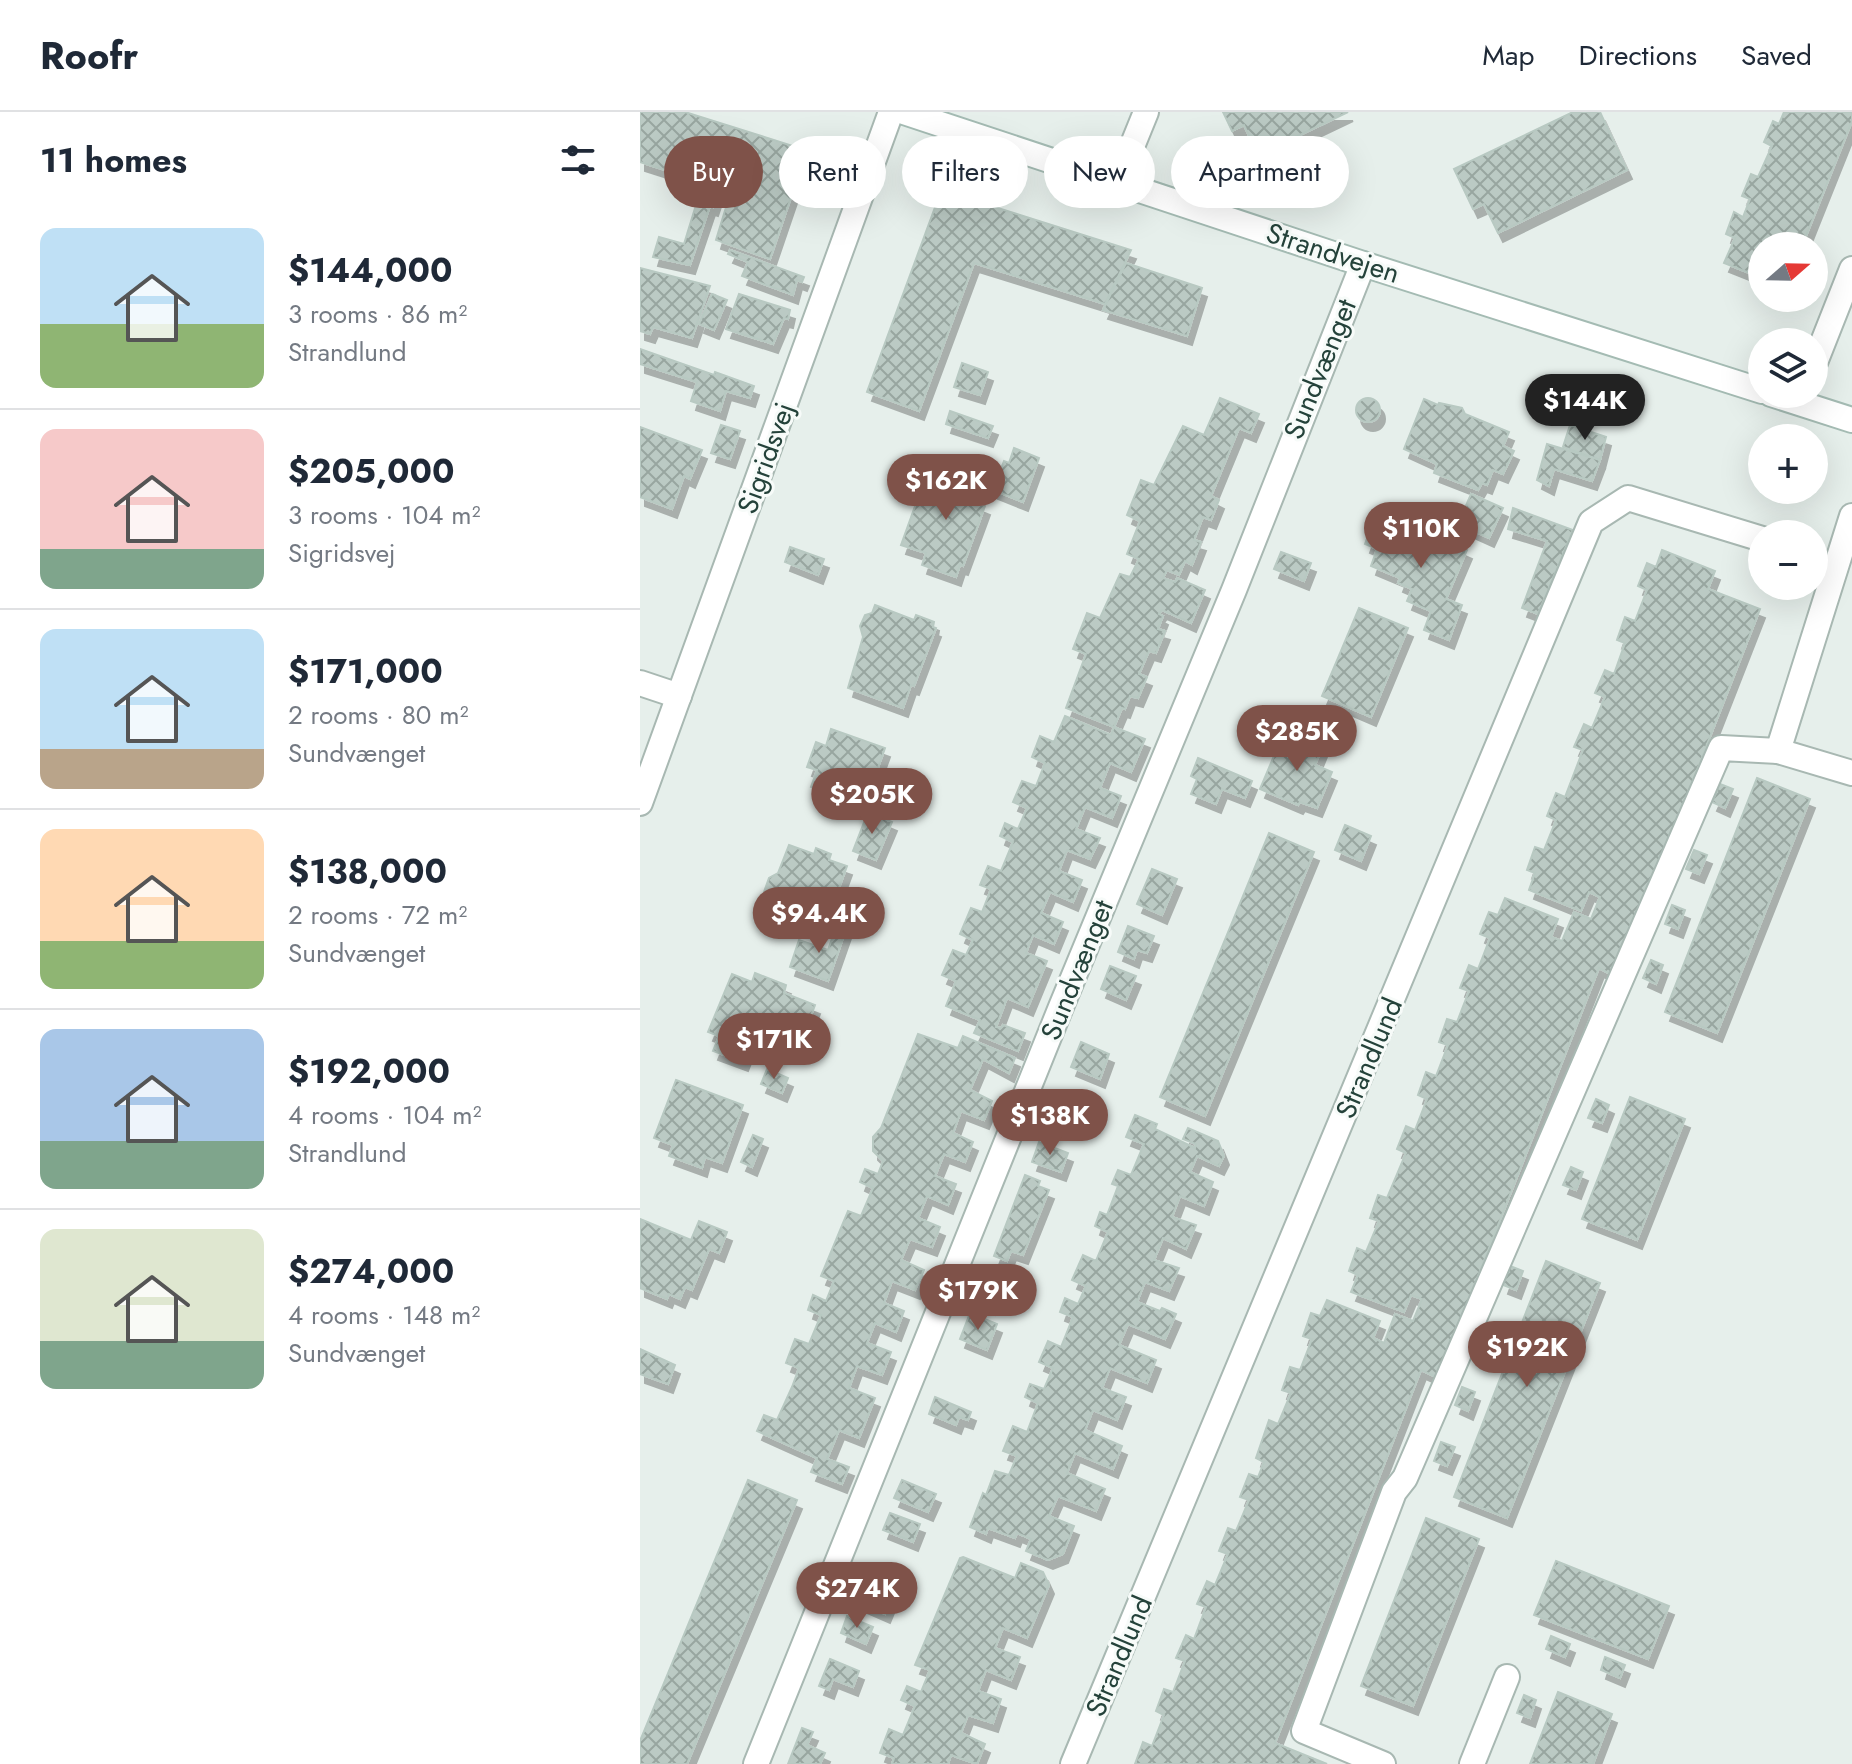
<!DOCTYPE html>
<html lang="en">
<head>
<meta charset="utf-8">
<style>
	body { margin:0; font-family:Jost,sans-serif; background:#f6f6f7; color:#1f2937; height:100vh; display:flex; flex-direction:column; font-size:30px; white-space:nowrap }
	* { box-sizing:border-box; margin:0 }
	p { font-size:26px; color:#747a83 }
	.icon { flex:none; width:44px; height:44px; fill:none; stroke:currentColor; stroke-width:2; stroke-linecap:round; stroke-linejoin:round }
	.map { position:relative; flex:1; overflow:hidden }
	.side { display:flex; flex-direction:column; background:#fff; width:640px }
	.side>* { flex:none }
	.top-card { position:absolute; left:24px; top:24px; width:760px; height:72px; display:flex; gap:16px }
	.needle { width:52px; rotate:70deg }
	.buttons { position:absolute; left:1108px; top:120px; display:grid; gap:16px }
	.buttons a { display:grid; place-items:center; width:80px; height:80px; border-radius:50%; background:#fff; box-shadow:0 8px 32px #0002; font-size:40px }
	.price { position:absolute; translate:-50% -68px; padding:0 18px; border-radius:28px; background:#7f5249; color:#fff; font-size:26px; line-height:52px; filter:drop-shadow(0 2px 4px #0008) }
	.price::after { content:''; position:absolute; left:50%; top:48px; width:24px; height:18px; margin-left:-12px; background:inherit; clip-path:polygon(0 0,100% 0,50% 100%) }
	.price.active { background:#222; color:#fff }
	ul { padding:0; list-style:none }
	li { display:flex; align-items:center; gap:24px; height:200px; padding:0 40px }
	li+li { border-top:2px solid #e0e1e3 }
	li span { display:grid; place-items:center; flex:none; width:224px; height:160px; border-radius:16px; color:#555 }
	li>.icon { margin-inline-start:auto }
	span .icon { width:96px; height:96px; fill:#fffc; stroke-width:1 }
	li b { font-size:34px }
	h2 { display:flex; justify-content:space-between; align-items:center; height:96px; padding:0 40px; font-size:34px }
	.pill { padding:0 28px; border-radius:36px; background:#fff; box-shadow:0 8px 32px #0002; font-size:28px; line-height:72px }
	.pill.active { background:#7f5249; color:#fff }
	header { display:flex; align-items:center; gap:48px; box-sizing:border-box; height:112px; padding:0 40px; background:#fff; border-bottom:2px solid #e0e1e3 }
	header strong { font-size:38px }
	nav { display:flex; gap:44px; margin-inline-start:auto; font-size:28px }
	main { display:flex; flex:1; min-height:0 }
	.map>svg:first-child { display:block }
	.building { fill:url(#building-cross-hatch); stroke:#b8c9c2; stroke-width:2; filter:url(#shadow) }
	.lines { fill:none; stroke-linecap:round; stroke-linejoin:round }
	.minor-casing { stroke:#a8b8b2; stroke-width:28 }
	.tertiary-casing { stroke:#a8b8b2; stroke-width:28 }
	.secondary-casing { stroke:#a4bbb3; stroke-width:28 }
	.minor { stroke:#fff; stroke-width:24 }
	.tertiary { stroke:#fff; stroke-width:24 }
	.secondary { stroke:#fff; stroke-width:24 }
	.labels { text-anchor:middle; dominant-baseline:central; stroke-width:6; stroke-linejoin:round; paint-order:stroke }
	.street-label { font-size:28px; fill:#24423a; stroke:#f7fbf9 }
</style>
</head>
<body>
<header>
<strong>Roofr</strong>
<nav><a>Map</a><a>Directions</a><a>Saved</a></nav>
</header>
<main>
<section class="side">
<h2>11 homes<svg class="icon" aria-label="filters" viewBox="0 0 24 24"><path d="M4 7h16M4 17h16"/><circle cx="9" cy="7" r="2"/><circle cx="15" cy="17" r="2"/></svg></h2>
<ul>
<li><span style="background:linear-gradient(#bfe0f5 60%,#8fb573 0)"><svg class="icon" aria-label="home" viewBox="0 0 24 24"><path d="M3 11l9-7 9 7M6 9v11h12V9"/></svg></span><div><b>$144,000</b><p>3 rooms · 86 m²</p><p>Strandlund</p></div></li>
<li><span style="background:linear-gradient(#f6c9c9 75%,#7fa58c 0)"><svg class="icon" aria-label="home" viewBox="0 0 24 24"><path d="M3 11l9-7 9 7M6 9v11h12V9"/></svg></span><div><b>$205,000</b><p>3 rooms · 104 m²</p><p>Sigridsvej</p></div></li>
<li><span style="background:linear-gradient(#bfe0f5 75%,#b9a48a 0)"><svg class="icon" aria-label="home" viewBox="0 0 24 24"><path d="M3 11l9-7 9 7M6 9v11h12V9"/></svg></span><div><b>$171,000</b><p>2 rooms · 80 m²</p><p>Sundvænget</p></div></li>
<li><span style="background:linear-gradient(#ffd9b3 70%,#8fb573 0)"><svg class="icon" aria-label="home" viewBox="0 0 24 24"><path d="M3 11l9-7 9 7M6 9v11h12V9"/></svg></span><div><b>$138,000</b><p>2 rooms · 72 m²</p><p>Sundvænget</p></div></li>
<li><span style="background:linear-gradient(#a9c7e8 70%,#7fa58c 0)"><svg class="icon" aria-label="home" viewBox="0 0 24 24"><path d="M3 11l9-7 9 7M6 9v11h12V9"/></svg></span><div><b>$192,000</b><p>4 rooms · 104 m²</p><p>Strandlund</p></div></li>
<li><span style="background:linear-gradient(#dfe7d0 70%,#7fa58c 0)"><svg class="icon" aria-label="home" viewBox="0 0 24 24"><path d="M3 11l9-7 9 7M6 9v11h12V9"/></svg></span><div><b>$274,000</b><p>4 rooms · 148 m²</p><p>Sundvænget</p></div></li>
</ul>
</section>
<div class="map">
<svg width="1212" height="1652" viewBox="0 0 1212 1652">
	<defs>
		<pattern id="building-cross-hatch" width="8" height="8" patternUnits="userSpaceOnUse" patternTransform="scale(2)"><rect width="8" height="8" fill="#bbcac4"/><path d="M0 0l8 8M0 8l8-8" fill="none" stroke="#98a6a0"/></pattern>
		<filter id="shadow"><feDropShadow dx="5" dy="9" stdDeviation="0" flood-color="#0004"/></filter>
	</defs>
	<rect width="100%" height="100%" fill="#e6efeb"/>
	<g class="building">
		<polygon points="0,0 45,0 156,35 163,50 130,147 76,128 91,79 0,50"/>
		<polygon points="583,0 708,0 618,43 604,13 592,19"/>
		<polygon points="933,0 960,0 987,58 858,121 844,92 833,97 814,57"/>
		<polygon points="1144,0 1212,0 1212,9 1162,134 1122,134 1122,166 1084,151 1095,126 1086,122 1094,100 1103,105 1110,87 1102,84 1111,62 1118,65 1132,34 1124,30 1133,9 1139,12"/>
		<polygon points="67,73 79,77 73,95 70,94 50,153 13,145 19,125 44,132 60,80 64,82"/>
		<polygon points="310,81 491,138 465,192 334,151 279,299 227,280 297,90"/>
		<polygon points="90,138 164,165 162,170 157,168 153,183 102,164 108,150 88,142"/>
		<polygon points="486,151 562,176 547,224 463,198"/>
		<polygon points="0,156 70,174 52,226 13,215 10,222 0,219"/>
		<polygon points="72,182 87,188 74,218 59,212"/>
		<polygon points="99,182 150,198 148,207 144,206 133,232 86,217"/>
		<polygon points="0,237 74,263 75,260 114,274 110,286 86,279 80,299 51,289 57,270 0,252"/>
		<polygon points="322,251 348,260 340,283 314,275"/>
		<circle cx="728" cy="298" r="12"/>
		<polygon points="580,286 619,302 611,321 599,316 571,384 579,388 571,408 563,405 554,428 561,430 552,453 545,449 539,463 527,458 523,466 535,470 537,466 565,478 551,511 522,498 519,502 523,504 518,517 525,519 516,541 509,539 499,562 507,565 498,586 490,584 485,597 482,596 474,615 426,596 446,542 433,537 447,501 460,506 480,462 490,465 499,447 487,442 500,409 487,403 501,368 514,373 543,314 564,323"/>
		<polygon points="784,287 798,293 799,291 822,296 825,302 869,320 863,334 874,339 863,362 853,358 847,373 842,371 838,378 794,361 797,352 764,337"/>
		<polygon points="310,299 353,314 348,326 306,312"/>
		<polygon points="81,313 100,319 90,347 71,341"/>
		<polygon points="930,313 966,325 960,348 923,335"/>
		<polygon points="0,315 62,338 50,367 44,364 32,397 0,385"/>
		<polygon points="907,332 960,348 952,369 914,357 909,374 897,368"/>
		<polygon points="374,336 399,346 383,390 353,378 364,349 369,351"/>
		<polygon points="319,348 341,356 330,388 345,394 323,454 320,453 316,465 282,453 286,441 261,433 283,372 308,381"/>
		<polygon points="831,382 863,396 849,426 818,412"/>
		<polygon points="873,396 933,418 898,502 882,496 907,429 868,417"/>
		<polygon points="751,404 827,438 806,487 822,493 809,528 784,518 791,499 767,489 772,477 758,471 760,466 731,454 737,437 725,432 731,416 744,420"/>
		<polygon points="150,435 184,447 178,463 145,450"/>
		<polygon points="1022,438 1075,459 1068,477 1120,497 976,865 959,856 798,1266 781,1258 635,1631 687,1652 495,1652 503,1630 512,1634 524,1603 516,1599 524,1577 533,1580 545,1549 536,1546 546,1523 554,1527 566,1495 557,1492 567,1469 575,1473 588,1442 579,1439 588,1416 596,1419 609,1388 600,1385 609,1362 618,1365 624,1350 616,1346 629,1308 638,1312 651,1281 642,1278 650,1255 660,1258 672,1227 663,1224 671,1201 680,1204 687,1188 740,1209 733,1226 744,1231 755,1202 773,1209 782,1187 771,1183 764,1200 711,1180 718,1163 709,1159 717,1136 726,1140 739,1109 730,1106 738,1083 747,1086 766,1041 757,1037 766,1014 775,1018 787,987 778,983 786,960 796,964 808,933 799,930 807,907 817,910 829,879 820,876 829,853 838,857 850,826 840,822 849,800 858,803 865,786 918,807 911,825 922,829 934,800 951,807 960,785 949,780 941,799 889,778 895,761 887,758 895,735 904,738 916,708 907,704 916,681 925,685 943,638 934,635 944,612 952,616 965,585 955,581 965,558 974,562 985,531 977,528 985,505 995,509 1007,478 998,474 1007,451 1016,455"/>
		<polygon points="641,440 671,451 664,469 634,457"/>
		<polygon points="235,493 274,508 276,503 294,510 293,515 296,516 274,574 271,573 263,596 208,576 223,525 220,514 225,503 232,501"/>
		<polygon points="719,496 768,516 731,605 682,584"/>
		<polygon points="425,604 471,623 474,615 505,627 491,660 470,651 460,676 481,684 472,706 445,695 436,717 460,726 450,747 427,738 419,759 442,768 433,790 410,780 401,801 423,810 414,832 393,823 386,841 407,849 388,895 367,886 356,915 361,916 363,913 385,921 378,939 334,921 340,908 306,894 316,869 302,863 313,838 326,843 333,828 320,822 331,796 342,800 351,777 340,773 348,754 361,759 373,730 360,724 365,711 378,717 387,696 373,690 382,669 396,674 405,651 392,645 400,624 414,630"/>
		<polygon points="191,617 245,636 224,695 171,675 177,658 167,655 176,630 186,634"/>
		<polygon points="644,620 682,636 675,653 692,660 677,696 660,690 658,693 620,677"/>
		<polygon points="558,646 612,669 605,686 582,677 576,692 551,682 557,667 551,664"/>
		<polygon points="1117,666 1170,687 1077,921 1025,900"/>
		<polygon points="1080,672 1093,677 1085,696 1072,690"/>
		<polygon points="228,700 252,710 236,748 213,739"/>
		<polygon points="705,713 731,724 721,749 695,738"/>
		<polygon points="629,721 674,740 565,1004 520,985"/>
		<polygon points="149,733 174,742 176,736 191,742 189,748 207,754 185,814 179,812 176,820 153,811 156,803 127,792 128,788 124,780 129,766 138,761"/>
		<polygon points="1054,738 1067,743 1059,762 1046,757"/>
		<polygon points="512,757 537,767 522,803 497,792"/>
		<polygon points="1032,793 1045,798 1038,817 1025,812"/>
		<polygon points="198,809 208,812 188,869 150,855 159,828 188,838"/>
		<polygon points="488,814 514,824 507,841 497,838 494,847 478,840"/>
		<polygon points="1011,848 1023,853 1016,872 1003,866"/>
		<polygon points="470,854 496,864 486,888 461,877"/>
		<polygon points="115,861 146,873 144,881 175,893 164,922 141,913 130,943 109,935 103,950 73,939 79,924 68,920 92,862 112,870"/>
		<polygon points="278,922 318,936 323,924 375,946 369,961 343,947 330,978 352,989 344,1008 321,999 313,1021 333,1030 325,1050 304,1042 295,1064 316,1072 308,1093 287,1084 278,1106 300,1115 292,1135 270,1127 261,1148 284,1158 275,1178 252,1169 244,1191 264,1199 256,1220 235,1211 227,1231 251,1240 242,1263 217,1254 209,1276 235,1286 219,1326 199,1318 187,1347 209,1355 202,1372 171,1360 177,1346 117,1319 124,1303 137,1308 152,1275 159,1256 146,1251 155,1227 169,1232 181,1203 168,1198 173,1183 186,1189 194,1169 181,1164 208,1099 221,1104 233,1076 220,1070 225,1057 238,1062 243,1049 233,1039 233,1025 241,1016"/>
		<polygon points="441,930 469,942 460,967 431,955"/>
		<polygon points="127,957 148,966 142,981 121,972"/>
		<polygon points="36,968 103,993 82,1051 65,1045 62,1056 29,1044 33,1033 14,1026"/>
		<polygon points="990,985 1045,1007 997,1128 942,1107"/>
		<polygon points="956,987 969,993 962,1011 948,1006"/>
		<polygon points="495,1003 517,1012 515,1017 555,1036 556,1032 543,1027 548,1016 578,1029 584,1044 579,1054 557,1044 550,1060 573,1070 564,1094 540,1084 532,1105 556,1113 546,1137 523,1126 514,1148 539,1156 529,1179 505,1170 497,1190 520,1199 522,1196 536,1202 525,1227 488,1212 479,1233 516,1248 507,1271 470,1256 462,1276 486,1285 477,1308 453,1298 445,1318 482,1334 473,1357 435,1341 427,1361 465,1377 456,1399 418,1384 409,1404 434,1414 423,1442 408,1448 386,1439 391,1427 377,1421 375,1426 348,1416 346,1422 330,1415 343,1381 346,1383 355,1359 369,1363 377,1344 363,1339 373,1314 387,1320 398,1291 385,1285 390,1272 404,1277 413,1256 399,1250 408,1229 421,1235 433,1205 420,1200 425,1186 438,1192 446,1174 432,1168 443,1143 456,1149 468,1120 455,1114 460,1100 467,1103 478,1074 472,1072 478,1058 491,1063 504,1032 486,1025"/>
		<polygon points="113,1023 123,1027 112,1055 101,1050"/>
		<polygon points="399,1030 428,1041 421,1060 392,1050"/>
		<polygon points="931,1055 943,1060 936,1078 923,1073"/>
		<polygon points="385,1063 400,1069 398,1074 409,1078 383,1143 371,1139 367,1149 354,1144"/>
		<polygon points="0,1107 51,1128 59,1109 87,1120 79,1141 69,1137 52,1178 45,1175 40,1187 29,1182 27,1187 0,1176"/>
		<polygon points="906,1149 960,1171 867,1406 814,1385"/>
		<polygon points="870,1154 883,1159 876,1178 863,1173"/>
		<polygon points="347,1159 376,1171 369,1189 355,1183 350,1194 335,1187"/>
		<polygon points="330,1201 357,1212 347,1238 320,1227"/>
		<polygon points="845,1220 857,1225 849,1244 837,1239"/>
		<polygon points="0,1237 35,1253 28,1272 0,1262"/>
		<polygon points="822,1275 835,1280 828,1299 815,1293"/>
		<polygon points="295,1285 331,1300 328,1308 319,1305 316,1313 289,1302"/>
		<polygon points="801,1330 815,1335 807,1354 794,1349"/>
		<polygon points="108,1368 157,1388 47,1652 0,1652 0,1629"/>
		<polygon points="262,1368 296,1382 288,1400 254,1386"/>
		<polygon points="250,1401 280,1412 273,1430 243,1418"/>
		<polygon points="786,1406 839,1427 773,1594 721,1574"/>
		<polygon points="323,1445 375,1466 381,1451 403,1460 409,1473 387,1526 363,1516 355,1536 380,1545 371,1568 346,1558 338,1579 361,1587 353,1611 328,1603 321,1621 345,1632 337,1652 311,1643 308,1652 252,1652 254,1646 240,1641 249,1617 263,1623 275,1594 261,1588 267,1574 281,1580 290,1558 275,1553 320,1446"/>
		<polygon points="916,1449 1029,1494 1008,1547 894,1503"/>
		<polygon points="225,1459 257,1473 245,1502 213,1488"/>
		<polygon points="207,1504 233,1515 226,1532 201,1521"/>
		<polygon points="911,1524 930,1532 925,1545 906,1537"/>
		<polygon points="965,1545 985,1553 980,1566 961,1558"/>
		<polygon points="190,1547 219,1559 213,1575 193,1567 189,1578 179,1574"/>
		<polygon points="918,1580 972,1602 953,1652 890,1652"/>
		<polygon points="884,1583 896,1588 890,1606 877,1601"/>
		<polygon points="162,1616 173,1620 167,1633 185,1641 180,1652 148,1652"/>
	</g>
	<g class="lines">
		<defs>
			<g id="minor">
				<polyline points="1174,253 1212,157"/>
				<polyline points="1212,404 1138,639 1212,661"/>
				<polyline points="0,571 39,584"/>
				<polyline points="0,691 251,0"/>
				<polyline points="116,1652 421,895 594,478 723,152"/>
				<polyline points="433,1652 951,410 988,386 1122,427"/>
				<polyline points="743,1652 664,1619 754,1380 765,1366 1081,636 1138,639"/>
				<polyline points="832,1652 867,1565"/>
			</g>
			<polyline id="tertiary" points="478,69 506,0"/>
			<g id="secondary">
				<polyline points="264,0 723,152 1122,279"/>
				<polyline points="1131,282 1212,308"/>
			</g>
		</defs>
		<use href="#minor" class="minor-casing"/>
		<use href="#tertiary" class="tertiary-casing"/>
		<use href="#secondary" class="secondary-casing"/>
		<use href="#minor" class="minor"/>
		<use href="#tertiary" class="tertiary"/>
		<use href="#secondary" class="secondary"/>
	</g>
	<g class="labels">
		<g class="street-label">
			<text transform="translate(693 141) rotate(18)">Strandvejen</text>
			<text transform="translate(680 257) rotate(-68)">Sundvænget</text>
			<text transform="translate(126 346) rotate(-70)">Sigridsvej</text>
			<text transform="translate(437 858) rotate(-68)">Sundvænget</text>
			<text transform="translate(729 946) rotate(-67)">Strandlund</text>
			<text transform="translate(479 1544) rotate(-67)">Strandlund</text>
		</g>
	</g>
</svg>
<div class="buttons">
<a><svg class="needle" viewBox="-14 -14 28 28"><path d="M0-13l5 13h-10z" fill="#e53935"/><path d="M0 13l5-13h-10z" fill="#747a83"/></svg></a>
<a><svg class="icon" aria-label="layers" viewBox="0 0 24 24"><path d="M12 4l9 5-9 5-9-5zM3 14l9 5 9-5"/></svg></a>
<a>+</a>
<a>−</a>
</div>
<b class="price active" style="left:945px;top:330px">$144K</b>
<b class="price" style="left:306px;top:410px">$162K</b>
<b class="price" style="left:781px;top:458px">$110K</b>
<b class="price" style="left:657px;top:661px">$285K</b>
<b class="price" style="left:232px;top:724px">$205K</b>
<b class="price" style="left:179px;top:843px">$94.4K</b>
<b class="price" style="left:134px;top:969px">$171K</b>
<b class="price" style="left:410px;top:1045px">$138K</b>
<b class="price" style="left:338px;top:1220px">$179K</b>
<b class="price" style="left:887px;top:1277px">$192K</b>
<b class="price" style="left:217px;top:1518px">$274K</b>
<div class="top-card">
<a class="pill active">Buy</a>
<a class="pill">Rent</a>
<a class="pill">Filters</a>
<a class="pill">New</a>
<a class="pill">Apartment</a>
</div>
</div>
</main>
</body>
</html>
